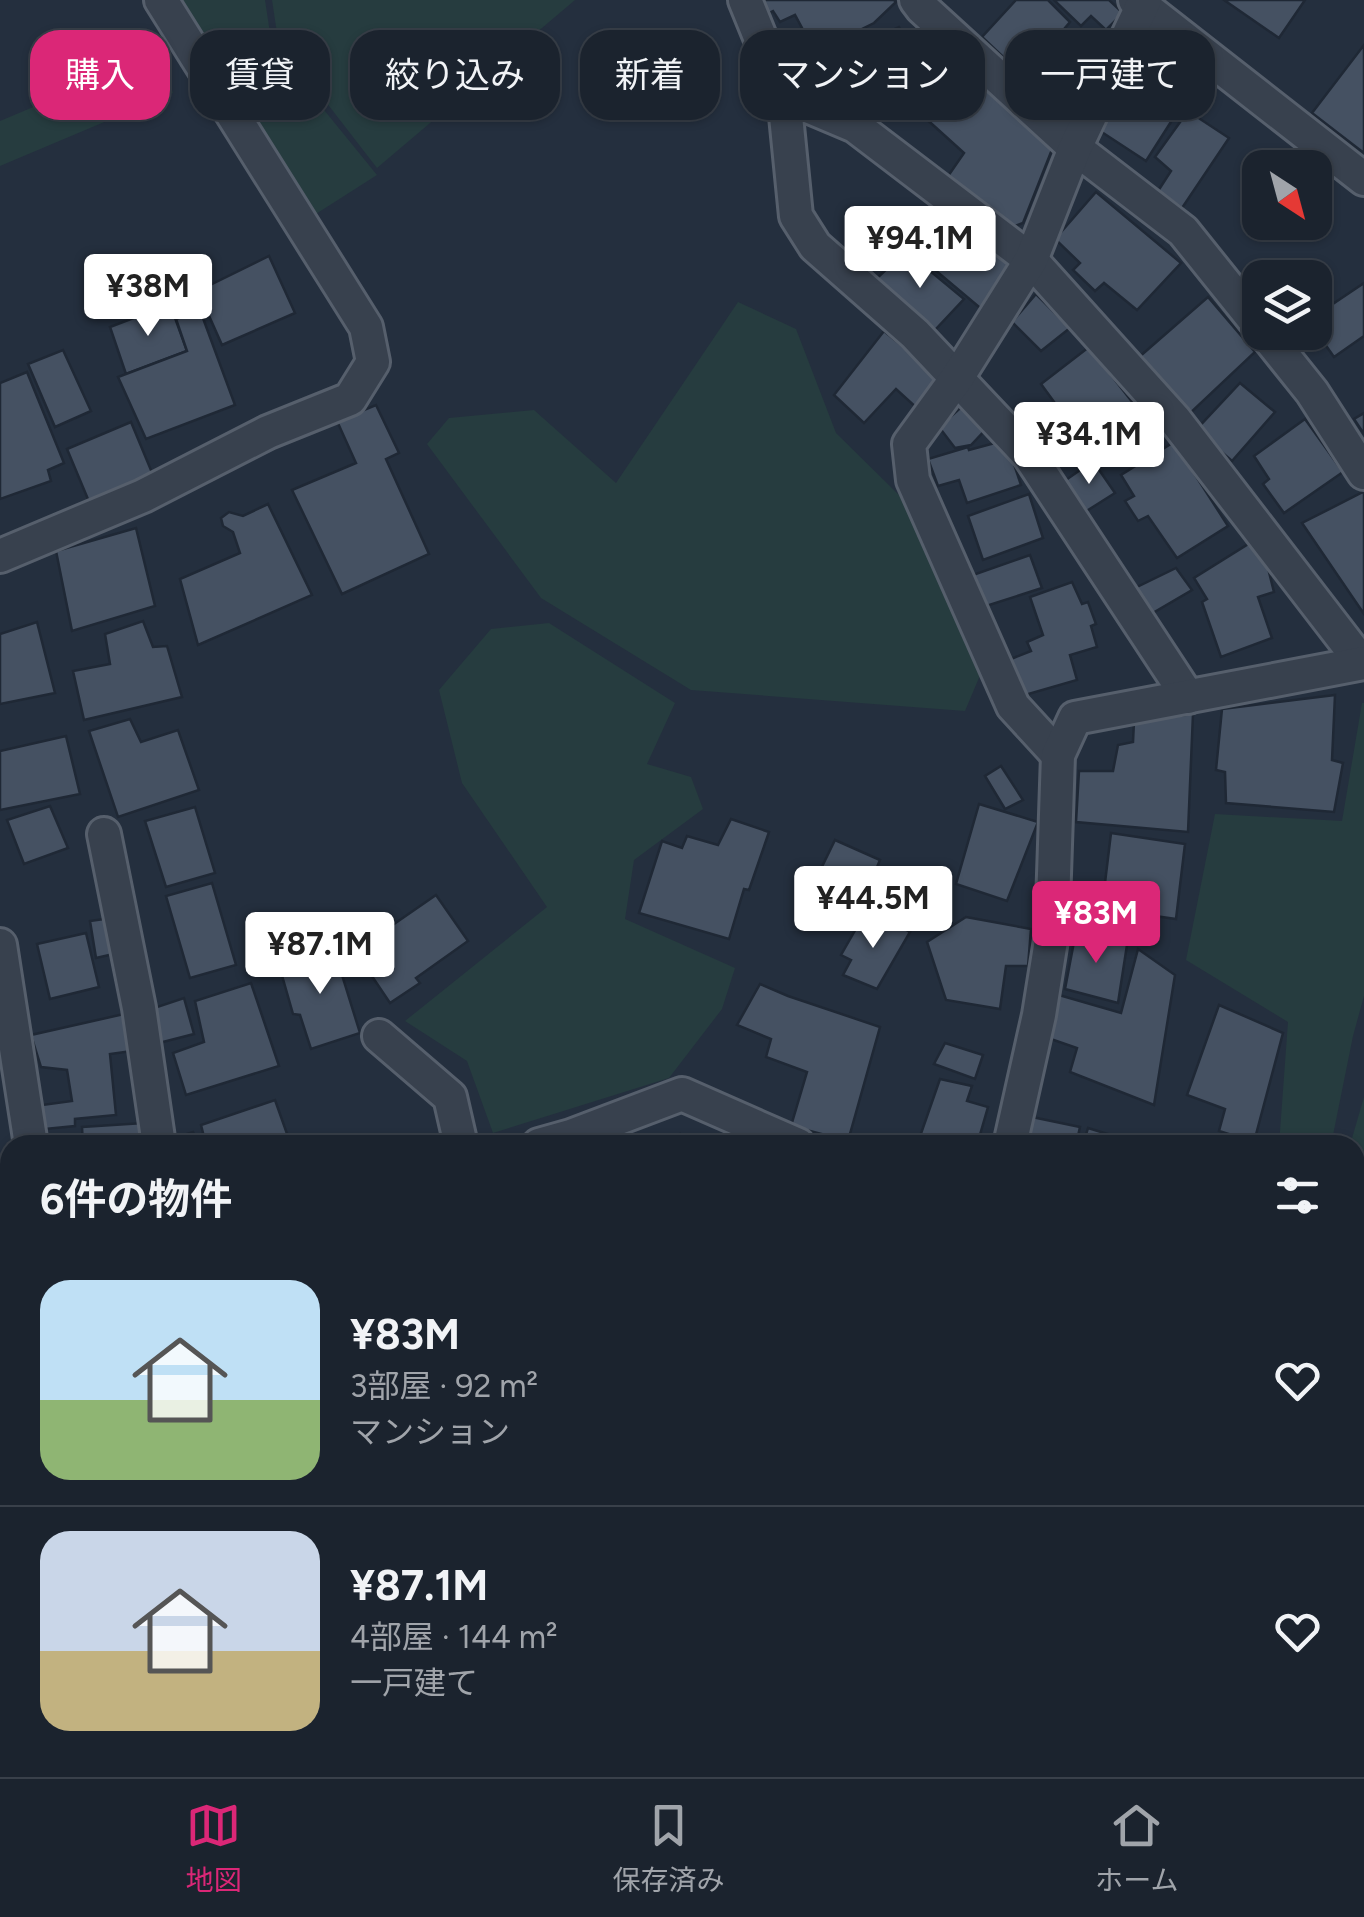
<!DOCTYPE html>
<html lang="ja">
<head>
<meta charset="utf-8">
<style>
	body { margin:0; font-family:Figtree,"Noto Sans JP",sans-serif; background:#242b36; color:#f1f3f6; height:100vh; display:flex; flex-direction:column; font-size:38px; white-space:nowrap }
	* { box-sizing:border-box; margin:0 }
	p { font-size:32px; color:#a0a4aa }
	.icon { flex:none; width:55px; height:55px; fill:none; stroke:currentColor; stroke-width:2; stroke-linecap:round; stroke-linejoin:round }
	.map { position:relative; flex:1; overflow:hidden }
	.sheet { position:absolute; left:0px; top:1135px; width:1365px; height:642px; display:flex; flex-direction:column; background:#1b232e; border-radius:30px 30px 0 0; box-shadow:0 2px 8px #0004,0 0 0 2px #39404a }
	.sheet>* { flex:none }
	.banner { position:absolute; left:30px; top:30px; width:1305px; height:90px; display:flex; gap:20px }
	.needle { width:65px; rotate:144deg }
	.fabs { position:absolute; left:1242px; top:150px; display:grid; gap:20px }
	.fabs a { display:grid; place-items:center; width:90px; height:90px; border-radius:20px; background:#1b232e; box-shadow:0 2px 8px #0004,0 0 0 2px #39404a; font-size:50px }
	.price { position:absolute; translate:-50% -85px; padding:0 22px; border-radius:10px; background:#fff; color:#222; font-size:32px; line-height:65px; filter:drop-shadow(0 2px 5px #0008) }
	.price::after { content:''; position:absolute; left:50%; top:60px; width:30px; height:22px; margin-left:-15px; background:inherit; clip-path:polygon(0 0,100% 0,50% 100%) }
	.price.on { background:#db2777; color:#fff }
	ul { padding:0; list-style:none }
	li { display:flex; align-items:center; gap:30px; height:250px; padding:0 40px }
	li+li { border-top:2px solid #39404a }
	li span { display:grid; place-items:center; flex:none; width:280px; height:200px; border-radius:30px; color:#555 }
	li>.icon { margin-inline-start:auto }
	span .icon { width:120px; height:120px; fill:#fffc; stroke-width:1 }
	li b { font-size:42px }
	h2 { display:flex; justify-content:space-between; align-items:center; height:120px; padding:0 40px; font-size:42px }
	.pill { padding:0 35px; border-radius:30px; background:#1b232e; box-shadow:0 2px 8px #0004,0 0 0 2px #39404a; font-size:35px; line-height:90px }
	.pill.on { background:#db2777; color:#fff }
	.tab-bar { display:flex; justify-content:space-around; align-items:center; height:140px; border-top:2px solid #39404a; background:#1b232e; font-size:28px; color:#a0a4aa }
	.tab-bar a { display:grid; justify-items:center; gap:5px }
	.tab-bar .on { color:#db2777 }
	.map>svg:first-child { display:block }
	.green { fill:#263c3f }
	.building { fill:#455162; stroke:#1f2835; stroke-width:2.5 }
	.lines { fill:none; stroke-linecap:round; stroke-linejoin:round }
	.minor-casing { stroke:#565f6c; stroke-width:38 }
	.minor { stroke:#38414e; stroke-width:32 }
</style>
</head>
<body>
<div class="map">
<svg width="1364" height="1777" viewBox="0 0 1364 1777">
	<rect width="100%" height="100%" fill="#242f3e"/>
	<g class="green">
		<polygon points="175,0 265,0 272,46 377,175 308,219"/>
		<polygon points="272,0 575,0 377,168 278,40"/>
		<polygon points="159,54 173,93 0,166 0,121"/>
		<polygon points="738,302 796,329 836,433 902,498 981,673 965,711 691,690 541,598 427,444 449,418 534,410 616,483"/>
		<polygon points="549,623 675,703 647,764 691,777 703,809 634,860 625,919 735,968 722,1009 669,1078 493,1133 467,1061 405,1021 547,907 462,783 439,690 491,629"/>
		<polygon points="1362,703 1364,703 1364,996 1353,1036 1331,1145 1279,1145 1288,1022 1186,960 1215,814 1342,821"/>
		<polygon points="1364,1097 1364,1280 1355,1276 1355,1145 1350,1145"/>
		<polygon points="473,1768 647,1768 649,1772 667,1768 820,1768 822,1777 480,1777"/>
	</g>
	<g class="building">
		<polygon points="760,0 894,0 896,2 874,23 815,52 795,15 780,22 773,11 767,14"/>
		<polygon points="1016,0 1048,0 1070,22 1059,35 1061,40 1049,50 1046,49 1031,65 1026,63 1017,70 982,37"/>
		<polygon points="1054,0 1109,0 1123,13 1106,30 1091,16 1081,26"/>
		<polygon points="1224,0 1305,0 1279,38"/>
		<polygon points="899,27 915,58 842,95 821,52 858,36 863,43"/>
		<polygon points="934,43 1053,147 1023,223 1001,231 946,179 964,153 902,97 897,101 882,89 897,73 903,77"/>
		<polygon points="1364,45 1364,153 1312,113"/>
		<polygon points="1132,69 1183,103 1146,161 1094,127"/>
		<polygon points="1188,111 1229,138 1182,208 1158,191 1171,171 1155,157"/>
		<polygon points="1096,192 1181,263 1137,310 1104,283 1095,291 1073,270 1080,263 1055,239"/>
		<polygon points="944,210 1011,265 985,312 909,248"/>
		<polygon points="875,221 893,237 878,254 859,238"/>
		<polygon points="906,251 964,299 934,331 875,280"/>
		<polygon points="269,256 295,313 222,345 198,291"/>
		<polygon points="1364,283 1364,336 1334,357 1315,330 1315,316"/>
		<polygon points="1036,294 1070,328 1041,351 1012,322"/>
		<polygon points="1208,297 1255,352 1185,418 1138,358"/>
		<polygon points="170,304 187,351 126,374 110,327"/>
		<polygon points="200,310 235,405 146,439 118,377 187,351 176,319"/>
		<polygon points="884,331 917,358 941,383 919,410 896,389 864,423 834,395"/>
		<polygon points="1089,347 1144,417 1092,454 1041,384"/>
		<polygon points="63,350 91,411 55,427 28,364"/>
		<polygon points="27,372 64,463 48,470 51,481 0,499 0,383"/>
		<polygon points="1240,383 1275,412 1232,461 1196,430"/>
		<polygon points="967,402 989,426 971,445 955,448 939,427"/>
		<polygon points="376,405 399,453 386,459 429,554 342,594 292,490 356,463 337,421"/>
		<polygon points="1364,413 1364,434 1354,419"/>
		<polygon points="1305,419 1343,472 1284,513 1263,484 1269,479 1254,456"/>
		<polygon points="131,422 153,475 90,504 67,449"/>
		<polygon points="1006,440 1021,485 967,503 959,480 938,486 928,459 968,447 969,450"/>
		<polygon points="1174,442 1228,526 1177,558 1148,516 1138,521 1125,501 1134,496 1121,475"/>
		<polygon points="1093,461 1115,493 1085,512 1063,482"/>
		<polygon points="1363,492 1364,494 1364,614 1302,523"/>
		<polygon points="1029,494 1043,538 983,560 968,516"/>
		<polygon points="268,504 312,595 198,645 180,579 240,553 233,532 223,526 221,518 229,512 243,516"/>
		<polygon points="136,528 155,606 72,631 56,551"/>
		<polygon points="1250,543 1268,568 1274,592 1258,597 1272,638 1221,657 1202,602 1207,599 1194,578"/>
		<polygon points="1030,555 1042,588 983,607 970,576"/>
		<polygon points="1176,568 1192,590 1151,614 1135,588"/>
		<polygon points="1072,582 1082,604 1088,602 1096,624 1091,626 1097,647 1070,655 1077,680 1025,695 1011,659 1031,651 1027,642 1043,635 1030,597"/>
		<polygon points="143,621 153,647 167,646 182,697 84,720 73,671 110,664 105,634"/>
		<polygon points="37,622 55,693 0,704 0,634"/>
		<polygon points="1335,695 1332,760 1343,763 1334,812 1226,803 1225,772 1216,770 1222,709"/>
		<polygon points="1193,714 1188,832 1076,822 1079,771 1113,771 1118,745 1133,742 1134,721"/>
		<polygon points="130,719 141,742 178,730 199,790 118,817 89,731"/>
		<polygon points="66,736 80,794 0,810 0,751"/>
		<polygon points="1001,766 1023,800 1005,809 985,776"/>
		<polygon points="979,804 1038,822 1007,901 956,884"/>
		<polygon points="50,806 68,848 24,864 7,820"/>
		<polygon points="195,807 215,873 166,887 145,821"/>
		<polygon points="731,819 769,832 749,890 744,889 729,939 639,913 662,841 682,848 687,836 718,845"/>
		<polygon points="1111,833 1185,844 1176,919 1113,910 1112,893 1104,891"/>
		<polygon points="835,840 880,860 862,903 815,881"/>
		<polygon points="212,883 236,965 190,978 166,896"/>
		<polygon points="436,895 468,941 416,978 420,983 390,1003 355,951"/>
		<polygon points="878,915 910,932 877,989 843,975 851,960 841,955 861,920 872,924"/>
		<polygon points="966,917 1031,929 1028,966 1006,966 1000,1009 946,1000 927,942"/>
		<polygon points="111,918 118,953 96,958 90,921"/>
		<polygon points="1077,926 1127,945 1118,1003 1065,989"/>
		<polygon points="86,933 99,987 50,999 37,944"/>
		<polygon points="333,946 360,1033 311,1049 300,1015 293,1014 279,965"/>
		<polygon points="1138,949 1175,975 1154,1105 1070,1072 1077,1048 1045,1037 1059,995 1121,1013"/>
		<polygon points="251,983 279,1066 186,1095 173,1053 204,1042 195,1001"/>
		<polygon points="760,984 788,996 880,1027 848,1141 791,1126 807,1072 766,1057 771,1039 737,1025"/>
		<polygon points="184,998 194,1034 159,1043 154,1008"/>
		<polygon points="1219,1005 1283,1033 1254,1142 1219,1131 1225,1109 1187,1095"/>
		<polygon points="124,1014 132,1051 110,1054 116,1115 75,1119 75,1126 45,1129 42,1105 72,1101 67,1070 41,1067 31,1035"/>
		<polygon points="945,1043 983,1055 975,1079 934,1064"/>
		<polygon points="940,1079 972,1086 967,1101 988,1107 977,1145 917,1145"/>
		<polygon points="275,1100 291,1145 206,1145 201,1125"/>
		<polygon points="1032,1117 1080,1127 1076,1145 1024,1145"/>
		<polygon points="144,1123 147,1145 83,1145 82,1127"/>
		<polygon points="1088,1128 1137,1143 1136,1145 1083,1145"/>
		<polygon points="193,1132 198,1145 172,1145 171,1139"/>
		<polygon points="680,1134 682,1145 635,1145"/>
		<polygon points="448,1137 450,1145 421,1145 421,1143"/>
		<polygon points="1355,1282 1364,1285 1364,1324 1355,1321"/>
		<polygon points="0,1295 2,1301 10,1300 10,1350 0,1352"/>
		<polygon points="10,1386 10,1459 0,1460 0,1388"/>
		<polygon points="10,1490 10,1553 0,1554 0,1492"/>
		<polygon points="10,1577 10,1632 0,1633 0,1578"/>
		<polygon points="1364,1696 1364,1776 1332,1777 1331,1768 1355,1768 1355,1698"/>
		<polygon points="125,1768 322,1768 302,1777 130,1777"/>
		<polygon points="358,1768 383,1768 388,1777 338,1777"/>
	</g>
	<g class="lines">
		<defs>
			<g id="minor">
				<polyline points="745,0 784,96 796,216 815,246 915,334 1029,455 1188,697"/>
				<polyline points="916,0 922,8 1075,148 1183,231 1260,327"/>
				<polyline points="1135,0 1364,179"/>
				<polyline points="784,96 855,126 1031,260 1175,420 1362,663"/>
				<polyline points="1264,332 1312,392 1364,473"/>
				<polyline points="0,556 143,496 268,432 350,399 373,362 366,327 161,0"/>
				<polyline points="1058,755 1013,706 913,480 909,444 957,378 1031,260 1075,148 1145,0"/>
				<polyline points="104,834 139,1008 159,1145"/>
				<polyline points="0,945 31,1145"/>
				<polyline points="379,1036 450,1097 461,1145"/>
				<polyline points="539,1145 571,1136 682,1094 798,1145"/>
				<polyline points="1010,1145 1039,1015 1052,934 1058,755 1075,718 1364,663"/>
				<polyline points="1355,1483 1364,1472"/>
				<polyline points="1355,1581 1364,1592"/>
				<polyline points="0,1708 10,1704"/>
				<polyline points="451,1768 458,1777"/>
			</g>
		</defs>
		<use href="#minor" class="minor-casing"/>
		<use href="#minor" class="minor"/>
	</g>
</svg>
<div class="fabs">
<a><svg class="needle" viewBox="-14 -14 28 28"><path d="M0-13l5 13h-10z" fill="#e53935"/><path d="M0 13l5-13h-10z" fill="#a0a4aa"/></svg></a>
<a><svg class="icon" aria-label="layers" viewBox="0 0 24 24"><path d="M12 4l9 5-9 5-9-5zM3 14l9 5 9-5"/></svg></a>
</div>
<b class="price" style="left:920px;top:291px">¥94.1M</b>
<b class="price" style="left:148px;top:339px">¥38M</b>
<b class="price" style="left:1089px;top:487px">¥34.1M</b>
<b class="price" style="left:873px;top:951px">¥44.5M</b>
<b class="price on" style="left:1096px;top:966px">¥83M</b>
<b class="price" style="left:320px;top:997px">¥87.1M</b>
<div class="banner">
<a class="pill on">購入</a>
<a class="pill">賃貸</a>
<a class="pill">絞り込み</a>
<a class="pill">新着</a>
<a class="pill">マンション</a>
<a class="pill">一戸建て</a>
</div>
<section class="sheet">
<h2>6件の物件<svg class="icon" aria-label="filters" viewBox="0 0 24 24"><path d="M4 7h16M4 17h16"/><circle cx="9" cy="7" r="2"/><circle cx="15" cy="17" r="2"/></svg></h2>
<ul>
<li><span style="background:linear-gradient(#bfe0f5 60%,#8fb573 0)"><svg class="icon" aria-label="home" viewBox="0 0 24 24"><path d="M3 11l9-7 9 7M6 9v11h12V9"/></svg></span><div><b>¥83M</b><p>3部屋 · 92 m²</p><p>マンション</p></div><svg class="icon" aria-label="heart" viewBox="0 0 24 24"><path d="M12 20l-8-8c-3-5 5-10 8-4 3-6 11-1 8 4z"/></svg></li>
<li><span style="background:linear-gradient(#c9d6e8 60%,#c2b280 0)"><svg class="icon" aria-label="home" viewBox="0 0 24 24"><path d="M3 11l9-7 9 7M6 9v11h12V9"/></svg></span><div><b>¥87.1M</b><p>4部屋 · 144 m²</p><p>一戸建て</p></div><svg class="icon" aria-label="heart" viewBox="0 0 24 24"><path d="M12 20l-8-8c-3-5 5-10 8-4 3-6 11-1 8 4z"/></svg></li>
</ul>
</section>
</div>
<nav class="tab-bar">
<a class="on"><svg class="icon" aria-label="map" viewBox="0 0 24 24"><path d="M3 6l6-2 6 2 6-2v14l-6 2-6-2-6 2zM9 4v14M15 6v14"/></svg>地図</a>
<a><svg class="icon" aria-label="saved" viewBox="0 0 24 24"><path d="M7 4h10v16l-5-4-5 4z"/></svg>保存済み</a>
<a><svg class="icon" aria-label="home" viewBox="0 0 24 24"><path d="M3 11l9-7 9 7M6 9v11h12V9"/></svg>ホーム</a>
</nav>
</body>
</html>
